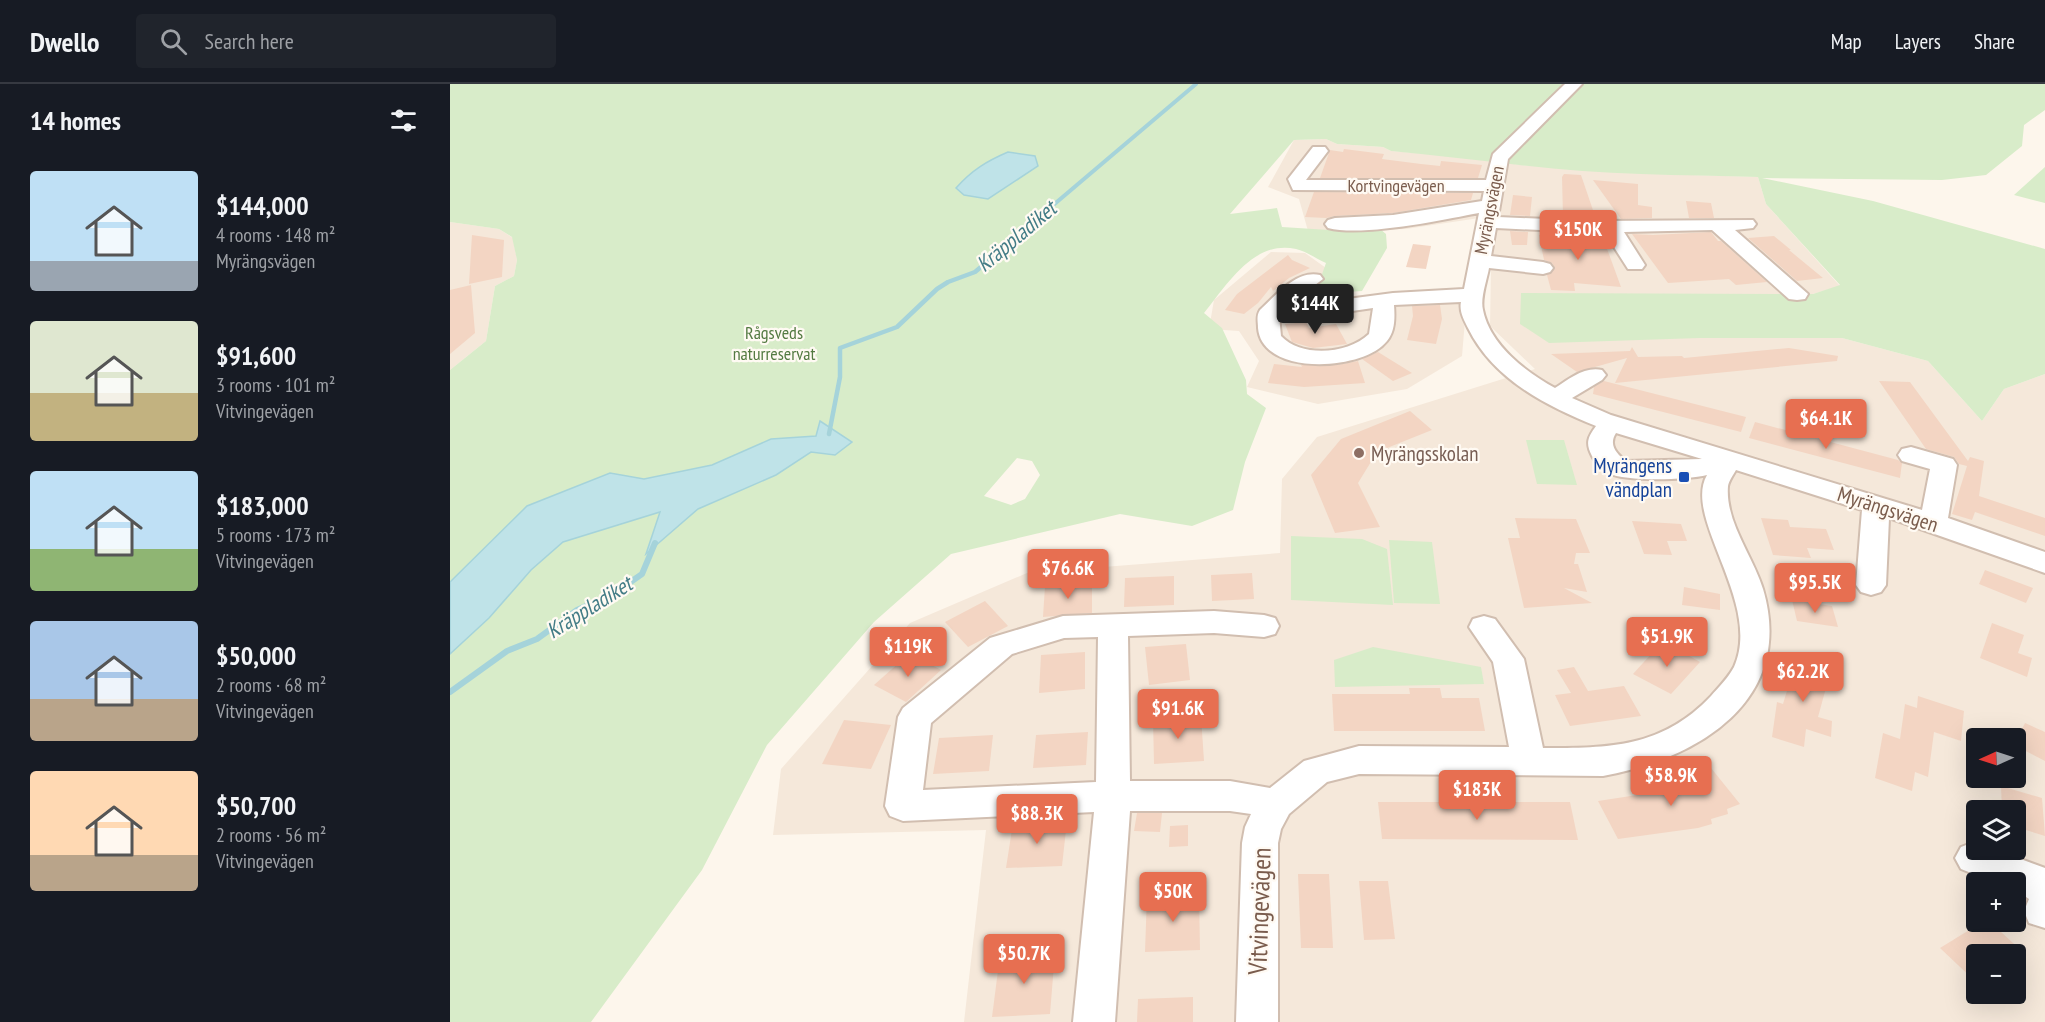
<!DOCTYPE html>
<html lang="en">
<head>
<meta charset="utf-8">
<style>
	body { margin:0; font-family:"PT Sans Narrow",sans-serif; background:#20242c; color:#f1f3f6; height:100vh; display:flex; flex-direction:column; font-size:22px; white-space:nowrap }
	* { box-sizing:border-box; margin:0 }
	p { font-size:20px; color:#9ea1a6 }
	.icon { flex:none; width:33px; height:33px; fill:none; stroke:currentColor; stroke-width:2; stroke-linecap:round; stroke-linejoin:round }
	.map { position:relative; flex:1; overflow:hidden }
	.details { display:flex; flex-direction:column; background:#171b24; width:450px }
	.details>* { flex:none }
	.needle { width:39px; rotate:267deg }
	.buttons { position:absolute; left:1516px; top:644px; display:grid; gap:12px }
	.buttons a { display:grid; place-items:center; width:60px; height:60px; border-radius:6px; background:#171b24; box-shadow:0 6px 24px #0002; font-size:30px }
	.price { position:absolute; translate:-50% -51px; padding:0 14px; border-radius:6px; background:#e76f51; color:#fff; font-size:20px; line-height:39px; filter:drop-shadow(0 2px 3px #0008) }
	.price::after { content:''; position:absolute; left:50%; top:36px; width:18px; height:14px; margin-left:-9px; background:inherit; clip-path:polygon(0 0,100% 0,50% 100%) }
	.price.selected { background:#222; color:#fff }
	ul { padding:0; list-style:none }
	li { display:flex; align-items:center; gap:18px; height:150px; padding:0 30px }
	li span { display:grid; place-items:center; flex:none; width:168px; height:120px; border-radius:6px; color:#555 }
	li>.icon { margin-inline-start:auto }
	span .icon { width:72px; height:72px; fill:#fffc; stroke-width:1 }
	li b { font-size:26px }
	h2 { display:flex; justify-content:space-between; align-items:center; height:72px; padding:0 30px; font-size:26px }
	header { display:flex; align-items:center; gap:36px; box-sizing:border-box; height:84px; padding:0 30px; background:#171b24; border-bottom:2px solid #363941 }
	header strong { font-size:28px }
	nav { display:flex; gap:33px; margin-inline-start:auto; font-size:21px }
	.search { width:420px; height:54px; background:#20242c; display:flex; align-items:center; gap:15px; box-sizing:border-box; padding:0 21px; border-radius:6px; color:#9ea1a6; font-size:22px }
	main { display:flex; flex:1; min-height:0 }
	.map>svg:first-child { display:block }
	.residential { fill:#f5e8da; fill-rule:evenodd }
	.green { fill:#d8ecc9; fill-rule:evenodd }
	.water { fill:#bfe3e8; stroke:#a5d3da; stroke-width:1.5 }
	.lines { fill:none; stroke-linecap:round; stroke-linejoin:round }
	.stream-far2 { stroke:#a5d3da; stroke-width:4 }
	.stream-far1 { stroke:#a5d3da; stroke-width:4.5 }
	.stream { stroke:#a5d3da; stroke-width:6 }
	.building { fill:#f3d5c3 }
	.minor-casing { stroke:#d1beb0; stroke-width:4 }
	.minor { fill:#fff; fill-rule:evenodd }
	.education-dot { fill:#8d6e63; stroke:#fffaf3; stroke-width:2 }
	.transit-dot { fill:#1a4fb4; stroke:#fffaf3; stroke-width:2 }
	.labels { text-anchor:middle; dominant-baseline:central; stroke-width:4.5; stroke-linejoin:round; paint-order:stroke }
	.far-street-label { font-size:18px; fill:#7a5c4d; stroke:#fffaf3 }
	.far-park-label { font-size:18px; fill:#537a41; stroke:#fffaf3 }
	.education-label { font-size:21px; fill:#785e54; stroke:#fffaf3; text-anchor:start }
	.transit-label { font-size:21px; fill:#164399; stroke:#fffaf3; text-anchor:end }
	.street-label { font-size:21px; fill:#7a5c4d; stroke:#fffaf3 }
	.water-label { font-size:22px; font-style:italic; fill:#437c86; stroke:#fffaf3 }
	.near-street-label { font-size:26px; fill:#7a5c4d; stroke:#fffaf3 }
</style>
</head>
<body>
<header>
<strong>Dwello</strong>
<div class="search"><svg class="icon" aria-label="search" viewBox="0 0 24 24"><circle cx="10" cy="10" r="6"/><path d="M15 15l6 6"/></svg>Search here</div>
<nav><a>Map</a><a>Layers</a><a>Share</a></nav>
</header>
<main>
<section class="details">
<h2>14 homes<svg class="icon" aria-label="filters" viewBox="0 0 24 24"><path d="M4 7h16M4 17h16"/><circle cx="9" cy="7" r="2"/><circle cx="15" cy="17" r="2"/></svg></h2>
<ul>
<li><span style="background:linear-gradient(#bfe0f5 75%,#9aa5b1 0)"><svg class="icon" aria-label="home" viewBox="0 0 24 24"><path d="M3 11l9-7 9 7M6 9v11h12V9"/></svg></span><div><b>$144,000</b><p>4 rooms · 148 m²</p><p>Myrängsvägen</p></div></li>
<li><span style="background:linear-gradient(#dfe7d0 60%,#c2b280 0)"><svg class="icon" aria-label="home" viewBox="0 0 24 24"><path d="M3 11l9-7 9 7M6 9v11h12V9"/></svg></span><div><b>$91,600</b><p>3 rooms · 101 m²</p><p>Vitvingevägen</p></div></li>
<li><span style="background:linear-gradient(#bfe0f5 65%,#8fb573 0)"><svg class="icon" aria-label="home" viewBox="0 0 24 24"><path d="M3 11l9-7 9 7M6 9v11h12V9"/></svg></span><div><b>$183,000</b><p>5 rooms · 173 m²</p><p>Vitvingevägen</p></div></li>
<li><span style="background:linear-gradient(#a9c7e8 65%,#b9a48a 0)"><svg class="icon" aria-label="home" viewBox="0 0 24 24"><path d="M3 11l9-7 9 7M6 9v11h12V9"/></svg></span><div><b>$50,000</b><p>2 rooms · 68 m²</p><p>Vitvingevägen</p></div></li>
<li><span style="background:linear-gradient(#ffd9b3 70%,#b9a48a 0)"><svg class="icon" aria-label="home" viewBox="0 0 24 24"><path d="M3 11l9-7 9 7M6 9v11h12V9"/></svg></span><div><b>$50,700</b><p>2 rooms · 56 m²</p><p>Vitvingevägen</p></div></li>
</ul>
</section>
<div class="map">
<svg width="1595" height="938" viewBox="0 0 1595 938">
	<rect width="100%" height="100%" fill="#fdf6ec"/>
	<g class="residential">
		<path d="M876,55L887,60L933,63L941,67L1027,74L1070,81L1210,90L1308,93L1316,120L1390,202L1363,210H1071L1250,254H1392L1478,277L1532,337L1554,305L1595,290V938H514L536,746L323,751L331,685L460,539L577,489L830,469L832,395L867,353L1085,285L1040,242L1041,183L1049,131L956,145L858,147L849,115L818,103L844,56ZM1527,654H1566V693H1527ZM1527,726H1566V765H1527ZM1527,798H1566V837H1527ZM1527,870H1566V909H1527Z"/>
		<polygon points="0,138 49,145 63,154 67,176 64,192 45,202 36,257 0,286"/>
		<polygon points="821,168 855,169 883,189 853,217 862,226 1017,212 1012,272 957,305 868,320 797,303 809,277 789,247 759,245 764,216"/>
	</g>
	<g class="green">
		<path d="M0,0H1595V26L1574,41L1572,62L1536,91L1492,96L1312,94L1423,117L1595,165V290L1554,305L1532,337L1478,277L1392,254H1250L1099,259L1070,240L1071,209L1363,210L1390,201L1316,120L1308,93C1229,91 1148,91 1069,81C1026,76 984,71 941,67L933,63L887,60L876,55L844,56L780,130L827,124L832,143L879,146L930,145L936,150L937,164L912,207L865,210L876,179C866,175 856,167 846,165C804,155 776,202 754,229L772,244L796,296L797,310L816,324L795,378L783,426L742,442L670,430L501,470L424,538L317,661L252,786L141,938H0V286L36,257L45,202L64,192L67,176L62,153L49,145L0,138ZM567,374L582,377L590,391L575,415L561,421L534,412Z"/>
		<polygon points="1595,83 1595,119 1564,111"/>
		<polygon points="1076,356 1114,356 1127,401 1087,400"/>
		<polygon points="841,452 912,455 937,465 943,521 841,516"/>
		<polygon points="939,456 982,458 990,520 944,519"/>
		<polygon points="923,563 1031,583 1034,600 885,603 884,576"/>
	</g>
	<g class="water">
		<path d="M558,68L585,72L588,82L538,115L514,111L506,104C522,86 537,77 558,68Z"/>
		<polygon points="370,337 402,358 385,371 361,368 326,391 248,425 196,470 210,428 113,458 81,486 39,534 0,570 0,498 77,422 160,389 194,395 262,381 321,355 366,352"/>
	</g>
	<g class="lines">
		<polyline class="stream-far2" points="562,156 746,0"/>
		<polyline class="stream-far1" points="379,350 390,293 390,264 447,243 487,205 498,198 525,188 564,155"/>
		<polyline class="stream" points="0,608 57,567 87,555 127,526 165,509 192,490 205,459"/>
	</g>
	<g class="building">
		<polygon points="894,65 934,70 932,75 971,80 990,82 991,77 1032,81 1028,94 870,94 880,66 893,68"/>
		<polygon points="1114,90 1131,91 1146,135 1113,133 1112,93"/>
		<polygon points="1143,96 1188,100 1188,121 1202,123 1202,134 1171,135"/>
		<polygon points="864,108 1023,109 1021,116 943,129 885,132 876,134 855,133"/>
		<polygon points="1063,111 1082,113 1080,132 1060,131"/>
		<polygon points="1236,117 1261,119 1264,134 1239,134"/>
		<polygon points="1060,147 1078,148 1077,161 1062,161"/>
		<polygon points="1261,148 1268,157 1271,157 1317,198 1286,201 1279,195 1218,199 1182,150 1203,151"/>
		<polygon points="1113,149 1152,151 1171,203 1124,199 1125,207 1101,206 1097,191 1105,184 1102,179 1094,176 1089,151 1113,152"/>
		<polygon points="22,151 54,156 52,193 19,200"/>
		<polygon points="1324,152 1341,166 1339,166 1373,194 1347,197 1298,154"/>
		<polygon points="963,160 981,162 976,185 956,183"/>
		<polygon points="838,171 842,176 860,184 839,194 823,207 821,203 808,219 794,230 775,226 787,210"/>
		<polygon points="21,201 25,249 0,270 0,206"/>
		<polygon points="990,221 992,235 986,260 957,256 963,232 962,222"/>
		<polygon points="856,238 859,244 886,240 897,260 863,264 842,258 835,240"/>
		<polygon points="1182,263 1188,273 1232,272 1234,274 1339,264 1388,272 1387,277 1165,299 1177,274 1127,288 1101,270 1180,267"/>
		<polygon points="928,268 962,289 943,297 912,275"/>
		<polygon points="908,277 915,299 854,303 818,299 824,280 852,283 851,281 887,281"/>
		<polygon points="1154,297 1296,333 1291,348 1143,310 1144,303"/>
		<polygon points="1429,297 1460,298 1518,377 1520,373 1534,377 1529,412 1595,434 1595,452 1525,428 1522,436 1502,430 1517,382 1509,380 1504,373 1476,365"/>
		<polygon points="960,327 982,346 927,368 908,399 930,443 885,449 861,391 891,355"/>
		<polygon points="1305,338 1448,376 1452,379 1450,394 1299,354"/>
		<polygon points="1065,434 1126,435 1140,469 1126,469 1124,480 1128,480 1137,508 1114,504 1142,519 1074,524 1058,454 1070,454"/>
		<polygon points="1311,434 1338,436 1340,443 1376,445 1384,466 1357,464 1361,474 1323,471"/>
		<polygon points="1182,437 1231,440 1237,457 1217,457 1222,471 1194,470"/>
		<polygon points="1535,486 1583,504 1576,519 1529,500"/>
		<polygon points="802,489 804,515 762,517 761,491"/>
		<polygon points="724,492 724,521 674,523 675,494"/>
		<polygon points="642,499 642,529 593,533 595,502"/>
		<polygon points="1234,503 1270,510 1270,526 1232,521"/>
		<polygon points="1342,516 1382,522 1388,543 1347,537"/>
		<polygon points="535,517 558,542 518,563 495,538"/>
		<polygon points="1542,539 1574,551 1568,569 1582,574 1577,593 1530,574"/>
		<polygon points="1213,557 1250,578 1221,610 1183,590"/>
		<polygon points="736,560 740,596 699,601 695,563"/>
		<polygon points="635,568 635,605 589,609 591,571"/>
		<polygon points="460,569 491,586 456,618 424,601"/>
		<polygon points="1348,570 1382,582 1368,633 1382,637 1381,653 1356,645 1354,663 1322,653 1327,618 1333,620"/>
		<polygon points="1124,583 1138,607 1174,602 1191,632 1120,642 1105,611 1121,609 1107,586"/>
		<polygon points="959,604 990,604 992,614 1029,614 1035,647 884,647 882,610 960,610"/>
		<polygon points="1468,612 1514,627 1511,657 1484,648 1478,693 1465,688 1462,707 1425,694 1433,649 1450,655 1455,620 1467,624"/>
		<polygon points="751,632 754,677 704,680 703,635"/>
		<polygon points="394,636 441,641 421,685 372,680"/>
		<polygon points="1575,639 1595,648 1595,677 1566,662 1566,657"/>
		<polygon points="638,648 636,681 583,684 586,651"/>
		<polygon points="543,651 539,687 483,690 489,654"/>
		<polygon points="1261,684 1290,720 1277,725 1278,730 1261,735 1262,740 1248,744 1168,755 1148,717 1220,706 1215,697"/>
		<polygon points="1551,702 1592,714 1595,752 1566,743 1566,726 1552,726"/>
		<polygon points="928,718 1120,718 1128,756 932,755"/>
		<polygon points="687,729 712,729 710,748 684,747"/>
		<polygon points="617,737 612,782 556,784 563,739"/>
		<polygon points="738,741 738,762 719,763 720,742"/>
		<polygon points="848,790 879,790 883,864 851,864"/>
		<polygon points="909,797 938,797 945,855 914,856"/>
		<polygon points="749,809 750,866 695,868 697,811"/>
		<polygon points="1534,837 1539,837 1575,870 1527,870 1527,899 1490,864"/>
		<polygon points="605,868 600,930 542,933 550,871"/>
		<polygon points="743,913 743,938 687,938 688,915"/>
	</g>
	<g class="lines">
		<defs>
			<g id="minor">
				<path d="M1115,0H1132L1058,75L1048,133L1144,137L1303,136L1306,140L1303,144L1285,146L1358,210L1355,215L1347,216L1339,215L1262,146L1174,148L1195,181L1192,185H1178L1155,149L1046,144L1041,172L1093,178L1100,180L1103,184L1100,188L1093,190L1039,184C1037,196 1030,214 1033,226C1040,261 1076,288 1105,304C1119,295 1135,282 1152,286L1156,291L1152,296L1122,314L1161,331L1472,426L1480,385L1452,377L1448,371L1452,365L1461,363L1503,375L1507,381L1498,434L1595,468V489L1439,434L1436,501L1431,508L1421,511L1411,508L1406,501L1412,426L1286,386C1283,391 1279,397 1278,402C1275,438 1303,472 1313,505C1346,616 1248,675 1153,692L909,690L877,698L839,730L831,745L828,759V938H786L792,759L795,743L801,730L780,727H680L665,938H623L644,728L453,737L440,732L435,722L448,633L453,624L540,554L613,532L764,527L814,531L825,534L829,542L825,550L814,553L764,549L678,552L680,697H780L820,704L854,677L909,662L1059,663L1043,578L1019,543L1023,535L1034,532L1045,535L1074,575L1093,664C1159,664 1212,664 1261,612C1269,603 1278,594 1284,583C1313,519 1232,434 1257,391C1236,396 1176,398 1158,389C1151,385 1145,378 1142,372C1135,359 1138,353 1146,342C1096,322 1043,295 1018,244C1014,236 1009,227 1011,218L944,221C945,234 945,247 937,257C914,287 812,293 808,244C808,237 806,232 810,226C825,212 847,185 870,191L873,195L845,216L852,221L943,209L1014,205L1029,129C992,136 913,153 878,144L875,140L878,136L885,134L943,131L1032,117L1034,107L843,106L838,95L863,63H875L878,67L856,96H1036L1043,70ZM923,224L919,250C898,270 852,274 831,252L829,232L834,228L839,233L847,235ZM1166,349L1252,375L1176,377C1167,370 1158,361 1166,349ZM648,553L646,698L473,706L481,639L562,570L614,554Z"/>
				<polygon points="1524,758 1527,759 1527,765 1544,765 1595,784 1595,844 1579,839 1574,827 1579,815 1566,806 1566,798 1544,798 1511,785 1505,774 1511,763"/>
			</g>
		</defs>
		<use href="#minor" class="minor-casing"/>
		<use href="#minor" class="minor"/>
	</g>
	<circle class="education-dot" cx="909" cy="369" r="6"/>
	<rect class="transit-dot" x="1228" y="387" width="12" height="12" rx="3"/>
	<g class="labels">
		<g class="far-street-label">
			<text x="946" y="101">Kortvingevägen</text>
			<text transform="translate(1039 126) rotate(-79)">Myrängsvägen</text>
		</g>
		<g class="far-park-label">
			<text x="324" y="248">Rågsveds<tspan x="324" dy="21">naturreservat</tspan></text>
		</g>
		<g class="education-label">
			<text x="921" y="369">Myrängsskolan</text>
		</g>
		<g class="transit-label">
			<text x="1222" y="381">Myrängens<tspan x="1222" dy="24">vändplan</tspan></text>
		</g>
		<g class="street-label">
			<text transform="translate(1438 425) rotate(18)">Myrängsvägen</text>
		</g>
		<g class="water-label">
			<text transform="translate(566 152) rotate(-40)">Kräppladiket</text>
			<text transform="translate(139 523) rotate(-32)">Kräppladiket</text>
		</g>
		<g class="near-street-label">
			<text transform="translate(809 827) rotate(-88)">Vitvingevägen</text>
		</g>
	</g>
</svg>
<div class="buttons">
<a><svg class="needle" viewBox="-14 -14 28 28"><path d="M0-13l5 13h-10z" fill="#e53935"/><path d="M0 13l5-13h-10z" fill="#9ea1a6"/></svg></a>
<a><svg class="icon" aria-label="layers" viewBox="0 0 24 24"><path d="M12 4l9 5-9 5-9-5zM3 14l9 5 9-5"/></svg></a>
<a>+</a>
<a>−</a>
</div>
<b class="price" style="left:1128px;top:177px">$150K</b>
<b class="price selected" style="left:865px;top:251px">$144K</b>
<b class="price" style="left:1376px;top:366px">$64.1K</b>
<b class="price" style="left:618px;top:516px">$76.6K</b>
<b class="price" style="left:1365px;top:530px">$95.5K</b>
<b class="price" style="left:1217px;top:584px">$51.9K</b>
<b class="price" style="left:458px;top:594px">$119K</b>
<b class="price" style="left:1353px;top:619px">$62.2K</b>
<b class="price" style="left:728px;top:656px">$91.6K</b>
<b class="price" style="left:1221px;top:723px">$58.9K</b>
<b class="price" style="left:1027px;top:737px">$183K</b>
<b class="price" style="left:587px;top:761px">$88.3K</b>
<b class="price" style="left:723px;top:839px">$50K</b>
<b class="price" style="left:574px;top:901px">$50.7K</b>
</div>
</main>
</body>
</html>
